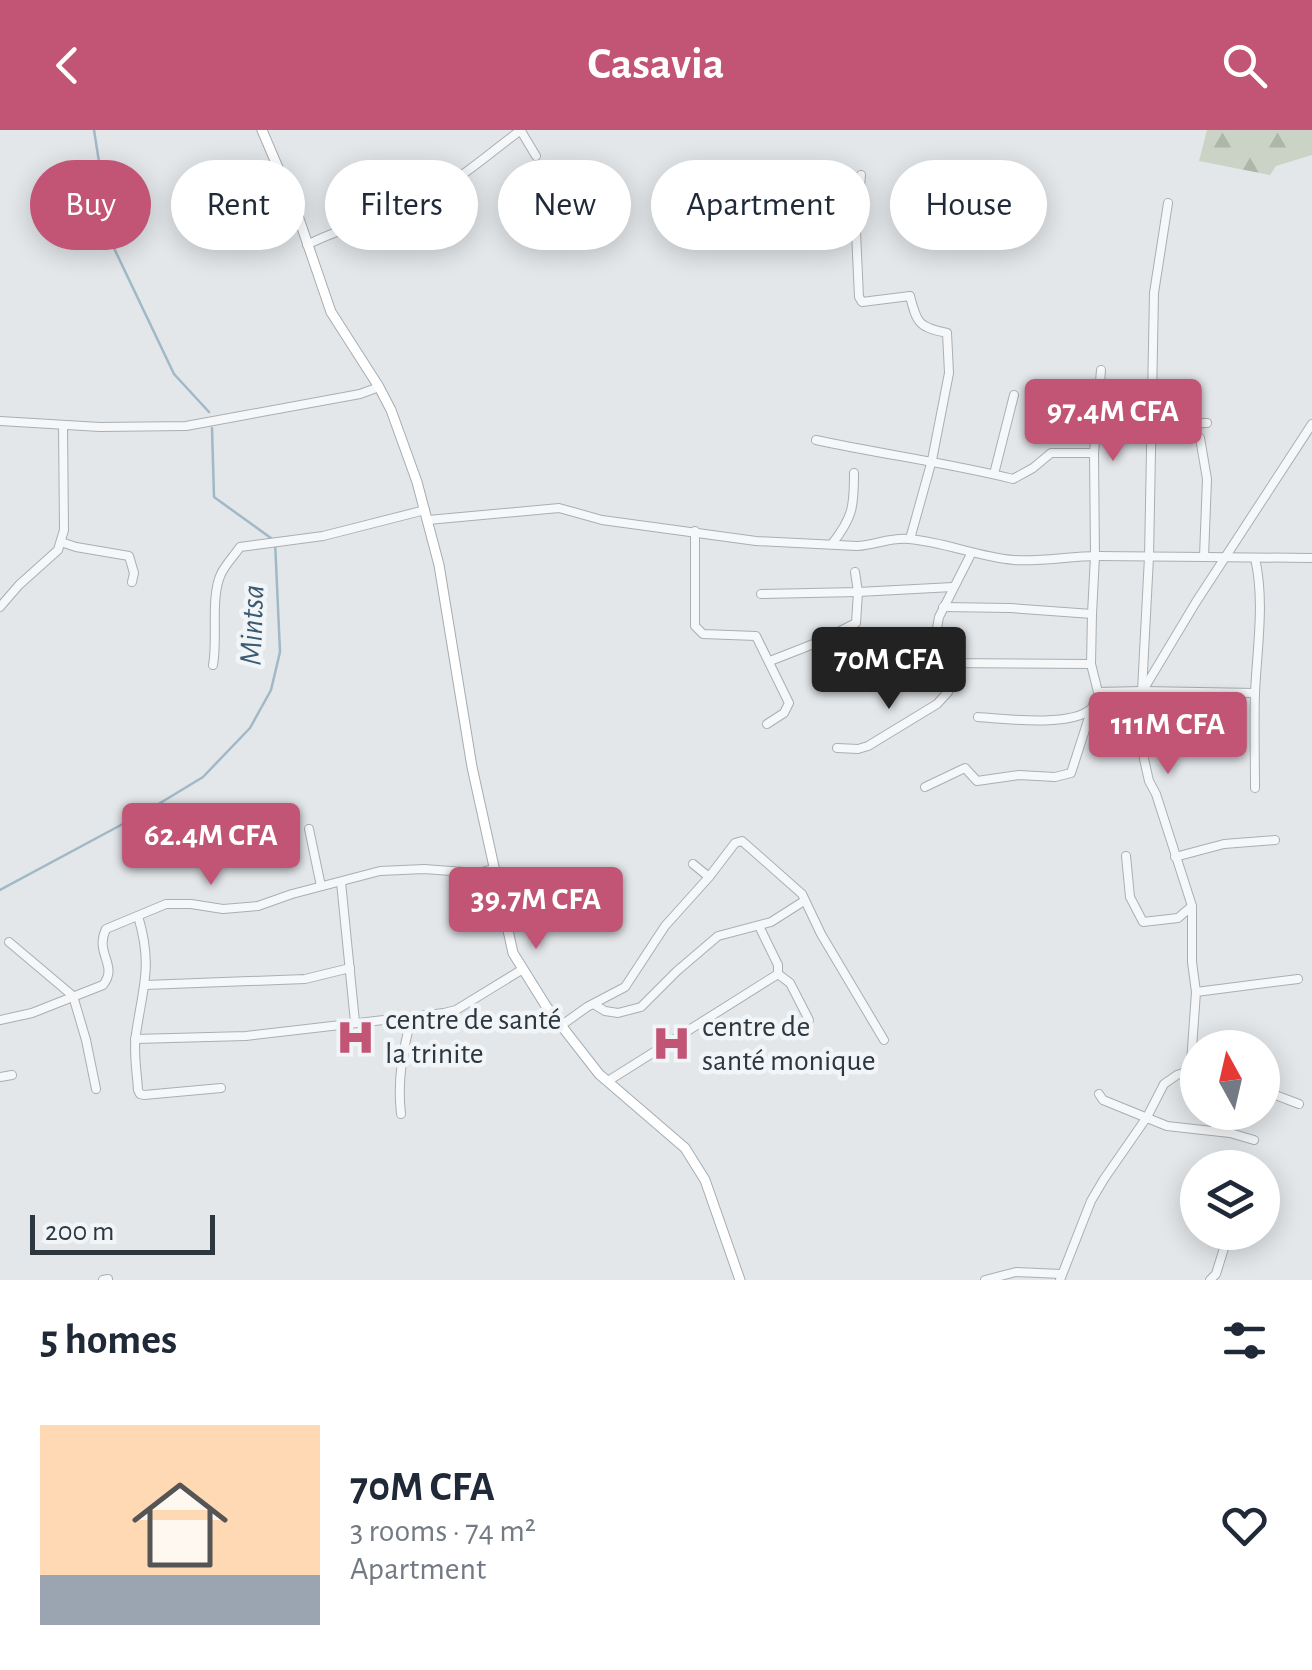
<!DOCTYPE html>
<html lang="en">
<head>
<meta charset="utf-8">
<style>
	body { margin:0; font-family:"Alegreya Sans",sans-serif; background:#f2f2f3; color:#1f2937; height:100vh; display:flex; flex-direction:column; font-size:38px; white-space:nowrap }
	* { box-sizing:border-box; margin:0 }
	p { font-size:32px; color:#747a83 }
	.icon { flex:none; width:55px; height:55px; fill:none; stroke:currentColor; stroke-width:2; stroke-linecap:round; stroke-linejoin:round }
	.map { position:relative; height:1150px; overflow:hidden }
	.panel { display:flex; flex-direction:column; background:#fff; flex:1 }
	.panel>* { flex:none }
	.banner { position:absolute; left:30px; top:30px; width:1252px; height:90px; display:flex; gap:20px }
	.needle { width:65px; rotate:352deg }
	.fabs { position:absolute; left:1180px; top:900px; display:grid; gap:20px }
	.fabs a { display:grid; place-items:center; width:100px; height:100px; border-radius:50%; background:#fff; box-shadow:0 5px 25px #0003; font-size:50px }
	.scale { position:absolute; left:30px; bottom:25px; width:185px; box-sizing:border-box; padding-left:10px; border:5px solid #2c3740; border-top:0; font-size:28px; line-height:35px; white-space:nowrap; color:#2c3740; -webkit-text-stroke:8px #f2f5f7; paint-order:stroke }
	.price { position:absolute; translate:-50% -85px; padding:0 22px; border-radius:10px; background:#c25475; color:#fff; font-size:32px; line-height:65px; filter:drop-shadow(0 2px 5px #0008) }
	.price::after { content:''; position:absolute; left:50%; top:60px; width:30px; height:22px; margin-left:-15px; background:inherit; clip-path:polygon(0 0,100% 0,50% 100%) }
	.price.selected { background:#222; color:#fff }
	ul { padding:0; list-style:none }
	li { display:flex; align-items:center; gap:30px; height:250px; padding:0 40px }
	li span { display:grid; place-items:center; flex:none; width:280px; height:200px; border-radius:0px; color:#555 }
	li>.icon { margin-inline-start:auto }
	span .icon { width:120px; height:120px; fill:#fffc; stroke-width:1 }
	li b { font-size:42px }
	h2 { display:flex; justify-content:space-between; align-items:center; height:120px; padding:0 40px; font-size:42px }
	.tag { padding:0 35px; border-radius:45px; background:#fff; box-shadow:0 5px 25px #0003; font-size:35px; line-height:90px }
	.tag.selected { background:#c25475; color:#fff }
	header { display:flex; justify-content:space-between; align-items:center; height:130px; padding:0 40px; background:#c25475; color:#fff; font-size:45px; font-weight:700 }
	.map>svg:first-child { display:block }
	.forest { fill:url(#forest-firs) }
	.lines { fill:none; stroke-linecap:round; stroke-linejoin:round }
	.stream { stroke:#a1b9c6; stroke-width:2.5 }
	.minor-casing { stroke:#a8afb4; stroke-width:10 }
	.major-casing { stroke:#a3adb4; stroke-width:11 }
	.minor { stroke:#f5f7f8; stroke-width:8 }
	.major { stroke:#fff; stroke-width:9 }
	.labels { text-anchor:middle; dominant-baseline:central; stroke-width:9; stroke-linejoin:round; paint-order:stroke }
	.poi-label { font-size:30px; fill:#2c3740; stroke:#f2f5f7; text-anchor:start }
	.water-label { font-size:32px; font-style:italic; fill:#3a5a71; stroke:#f2f5f7 }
</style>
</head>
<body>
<header><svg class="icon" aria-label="back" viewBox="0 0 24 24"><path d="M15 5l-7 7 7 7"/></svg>Casavia<svg class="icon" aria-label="search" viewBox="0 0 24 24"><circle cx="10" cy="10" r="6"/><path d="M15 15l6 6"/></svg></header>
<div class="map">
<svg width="1312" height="1150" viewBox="0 0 1312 1150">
	<defs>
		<pattern id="forest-firs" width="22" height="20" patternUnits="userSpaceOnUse" patternTransform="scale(2.5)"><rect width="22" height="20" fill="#cad3c5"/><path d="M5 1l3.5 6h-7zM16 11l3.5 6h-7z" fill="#aeb6aa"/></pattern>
	</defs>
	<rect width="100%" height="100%" fill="#e3e7ea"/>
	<polygon class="forest" points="1207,0 1312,0 1312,25 1276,36 1270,45 1199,31"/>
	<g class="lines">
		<g class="stream">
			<polyline points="94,0 112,114 174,244 209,282"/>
			<polyline points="0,760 147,681 203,647 250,598 271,560 280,522 275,411 214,367 212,298"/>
		</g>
		<defs>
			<g id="minor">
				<polyline points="521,1 536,26"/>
				<path d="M861,45L856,102L859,167L862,172L910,166C917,194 919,197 947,203L949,243L932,330L910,409"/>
				<polyline points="1168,73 1154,163 1149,427 1142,561 1144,629 1149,651 1156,664 1192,776 1192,832 1196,862"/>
				<path d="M307,115C347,94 392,87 432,65C463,47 492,21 521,0"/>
				<polyline points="1101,240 1094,323 1095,426 1092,484 1091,534 1098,562 1142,561 1255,563"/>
				<polyline points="0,291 100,297 186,296 360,264 379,257"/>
				<polyline points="1096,296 1207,293"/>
				<polyline points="1200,308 1207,349 1204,427"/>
				<path d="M816,310C881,324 948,333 1013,349L1033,338L1051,323H1094"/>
				<polyline points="994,344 1014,265"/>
				<path d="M428,390L559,378L602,390L756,411L857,416C875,415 891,407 909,409C945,412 978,427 1014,430C1041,432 1070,426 1098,426C1169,426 1241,428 1312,428"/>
				<polyline points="695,401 695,496 703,504 756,506 789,573 784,583 767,594"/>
				<polyline points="61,412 76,417 129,426 134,443 132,452"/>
				<path d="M832,414C853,387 854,377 854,343"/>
				<polyline points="971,424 939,487 936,504 941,533 1091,534"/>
				<path d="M1255,428C1265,472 1257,518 1255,563C1254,594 1255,627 1255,658"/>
				<polyline points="761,464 858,462 953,457"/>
				<polyline points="0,477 19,455 58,420 64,400 63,295"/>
				<polyline points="943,477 1010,478 1092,484"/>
				<polyline points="770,531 816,513 856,493 858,462 855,442"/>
				<path d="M213,535C218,509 210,467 221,444C225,435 234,426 240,417L323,406L425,380"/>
				<polyline points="873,538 936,504"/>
				<polyline points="1145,557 1196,472 1312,294"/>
				<path d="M978,587C1005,589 1071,597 1091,579"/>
				<polyline points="837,618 858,619 868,616 937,574 948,562 942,550 941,533"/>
				<polyline points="925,657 965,638 977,651 1019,645 1055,647 1071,643 1093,575"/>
				<polyline points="309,699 321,756"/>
				<polyline points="1126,726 1130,767 1143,792 1178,788 1192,776"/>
				<polyline points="1175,727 1224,714 1275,710"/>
				<polyline points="709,747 735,713 742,711 802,764 821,804 884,910"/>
				<polyline points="341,752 355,892"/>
				<path d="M138,786C153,836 143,856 136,904C133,922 137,942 138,960L140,964L144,965L221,958"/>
				<polyline points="9,812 73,866 86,910 96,959"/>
				<polyline points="778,844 790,853 809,890"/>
				<polyline points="145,855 305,849 350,838"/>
				<polyline points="595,875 605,881 618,883 641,877 677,841 718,806 771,792 804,771"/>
				<path d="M0,890L32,883L103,855C119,835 94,824 106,799L166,774H191L223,779L258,776L292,764L380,741L424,739L478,743L493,739"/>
				<polyline points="562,895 587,877 625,857 665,796 709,747 693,734"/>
				<polyline points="135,909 246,906 444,883 456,880 523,839"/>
				<polyline points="0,947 12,945"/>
				<polyline points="608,951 778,844 778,835 759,796"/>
				<polyline points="1262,960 1299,974"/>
				<polyline points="1099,964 1103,970 1167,996 1230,1003 1254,1010"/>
				<path d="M401,984C397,950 403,919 412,886"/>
				<polyline points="103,1150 108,1149"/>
				<polyline points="985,1150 1016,1142 1061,1144"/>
				<polyline points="1060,1150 1091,1071 1104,1049 1147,987 1164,954 1177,945 1186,942 1191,933 1196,862 1298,849"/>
				<polyline points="1210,1150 1216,1144 1229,1102"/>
			</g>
			<polyline id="major" points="262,0 296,80 331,182 379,257 391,280 417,352 439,435 472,637 513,823 546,876 599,944 685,1018 705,1050 740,1150"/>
		</defs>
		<use href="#minor" class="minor-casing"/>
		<use href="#major" class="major-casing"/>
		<use href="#minor" class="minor"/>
		<use href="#major" class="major"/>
	</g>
	<defs>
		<symbol id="hospital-bare" viewBox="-9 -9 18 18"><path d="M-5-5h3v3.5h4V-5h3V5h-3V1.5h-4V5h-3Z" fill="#c25475" stroke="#f2f5f7" stroke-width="2.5" paint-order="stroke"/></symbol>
	</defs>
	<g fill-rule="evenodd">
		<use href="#hospital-bare" x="328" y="880" width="55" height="55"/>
		<use href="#hospital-bare" x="644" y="886" width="55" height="55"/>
	</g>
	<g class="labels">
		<g class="poi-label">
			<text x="385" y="890">centre de santé<tspan x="385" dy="34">la trinite</tspan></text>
			<text x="702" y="897">centre de<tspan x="702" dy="34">santé monique</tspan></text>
		</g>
		<g class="water-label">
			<text transform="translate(252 495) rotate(-88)">Mintsa</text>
		</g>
	</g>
</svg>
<div class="fabs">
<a><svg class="needle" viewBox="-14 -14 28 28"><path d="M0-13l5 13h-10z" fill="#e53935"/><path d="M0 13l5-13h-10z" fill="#747a83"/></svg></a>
<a><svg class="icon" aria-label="layers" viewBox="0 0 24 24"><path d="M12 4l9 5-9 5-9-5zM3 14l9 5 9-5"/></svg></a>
</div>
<div class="scale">200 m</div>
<b class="price" style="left:1113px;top:334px">97.4M CFA</b>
<b class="price selected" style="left:889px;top:582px">70M CFA</b>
<b class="price" style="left:1168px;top:647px">111M CFA</b>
<b class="price" style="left:211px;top:758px">62.4M CFA</b>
<b class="price" style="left:536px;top:822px">39.7M CFA</b>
<div class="banner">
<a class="tag selected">Buy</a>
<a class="tag">Rent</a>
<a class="tag">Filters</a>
<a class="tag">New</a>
<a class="tag">Apartment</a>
<a class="tag">House</a>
</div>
</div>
<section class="panel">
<h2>5 homes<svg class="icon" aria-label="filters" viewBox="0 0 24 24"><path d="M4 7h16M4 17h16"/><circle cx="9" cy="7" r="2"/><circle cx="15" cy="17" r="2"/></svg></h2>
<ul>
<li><span style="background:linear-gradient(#ffd9b3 75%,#9aa5b1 0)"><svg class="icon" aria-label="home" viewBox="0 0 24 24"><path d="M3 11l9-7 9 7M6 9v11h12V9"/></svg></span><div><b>70M CFA</b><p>3 rooms · 74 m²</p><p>Apartment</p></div><svg class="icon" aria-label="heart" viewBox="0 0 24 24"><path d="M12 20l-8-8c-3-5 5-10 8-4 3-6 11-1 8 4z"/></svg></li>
</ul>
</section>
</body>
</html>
